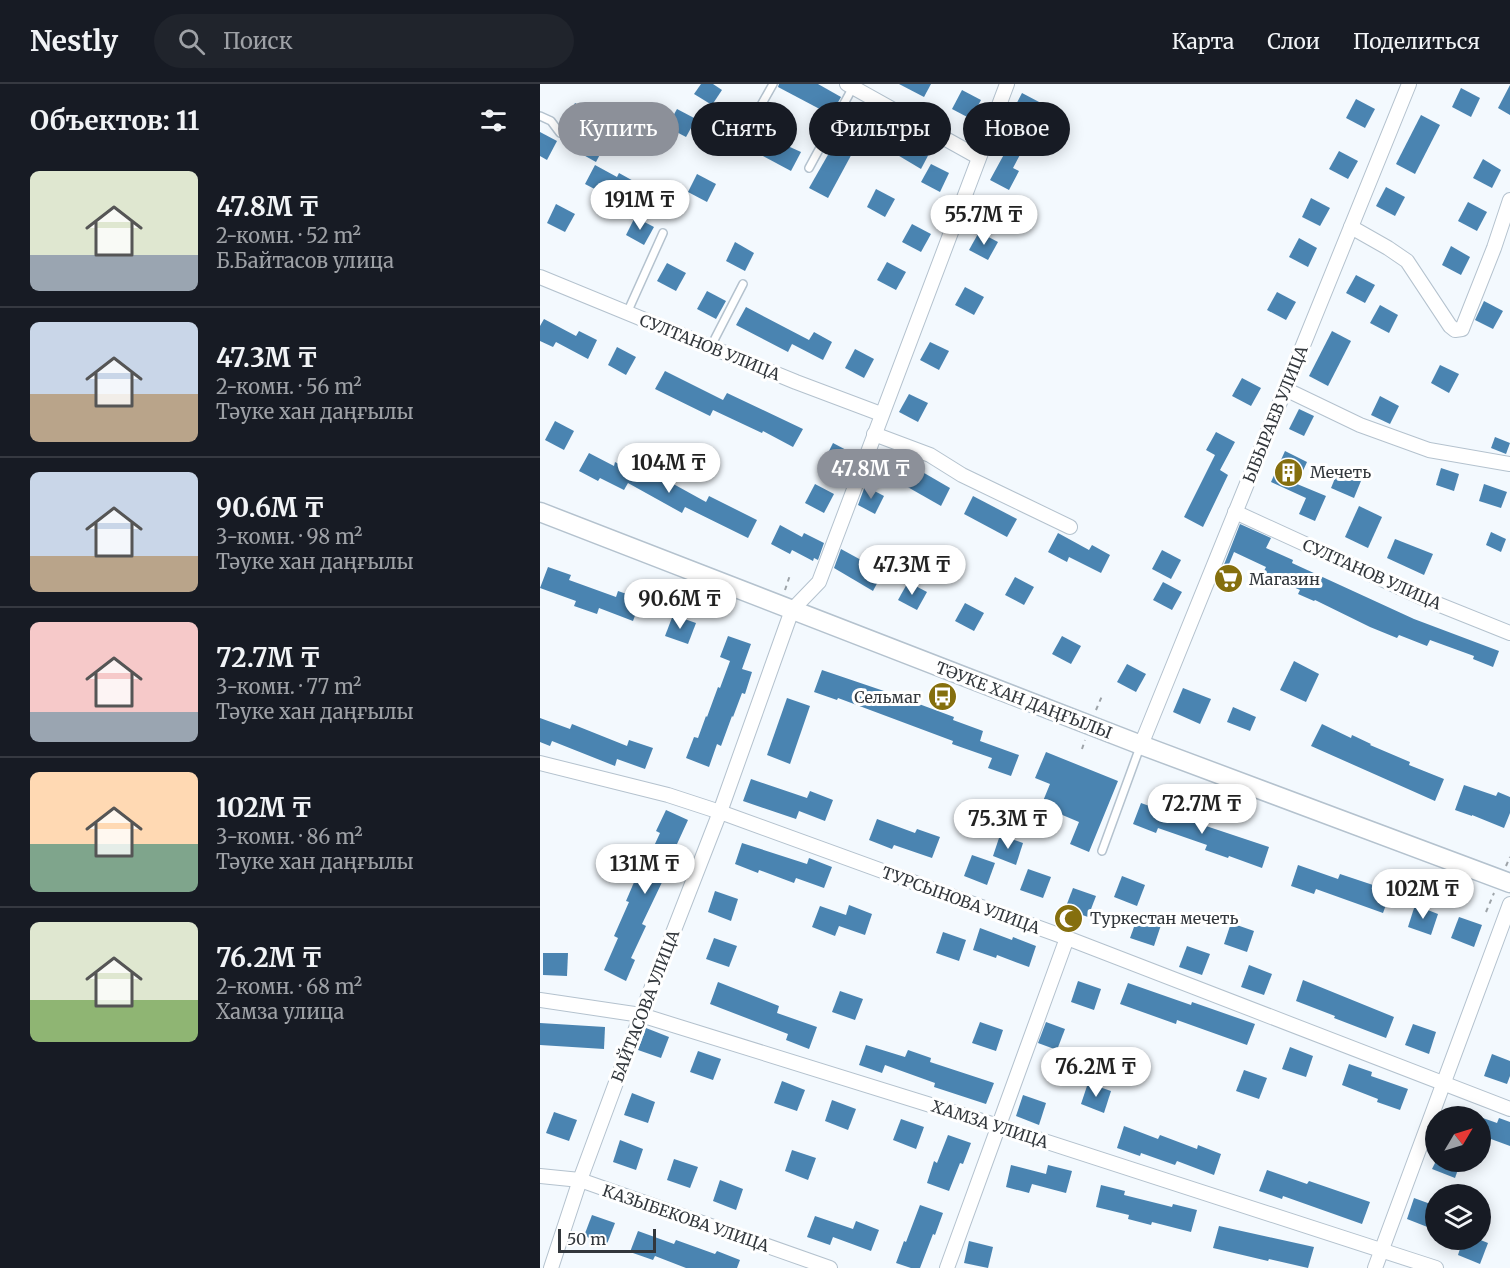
<!DOCTYPE html>
<html lang="ru">
<head>
<meta charset="utf-8">
<style>
	body { margin:0; font-family:Merriweather,serif; background:#20242c; color:#f1f3f6; height:100vh; display:flex; flex-direction:column; font-size:22px; white-space:nowrap }
	* { box-sizing:border-box; margin:0 }
	p { font-size:20px; color:#9ea1a6 }
	.icon { flex:none; width:33px; height:33px; fill:none; stroke:currentColor; stroke-width:2; stroke-linecap:round; stroke-linejoin:round }
	.map { position:relative; flex:1; overflow:hidden }
	.details { display:flex; flex-direction:column; background:#171b24; width:540px }
	.details>* { flex:none }
	.guide { position:absolute; left:18px; top:18px; width:570px; height:54px; display:flex; gap:12px }
	.needle { width:39px; rotate:52deg }
	.buttons { position:absolute; left:885px; top:1022px; display:grid; gap:12px }
	.buttons a { display:grid; place-items:center; width:66px; height:66px; border-radius:50%; background:#171b24; box-shadow:0 3px 15px #0003; font-size:30px }
	.scale { position:absolute; left:18px; bottom:15px; width:98px; box-sizing:border-box; padding-left:6px; border:3px solid #32373c; border-top:0; font-size:16px; line-height:21px; white-space:nowrap; color:#32373c; -webkit-text-stroke:4px #fff; paint-order:stroke }
	.price { position:absolute; translate:-50% -51px; padding:0 14px; border-radius:21px; background:#fff; color:#222; font-size:20px; line-height:39px; filter:drop-shadow(0 2px 3px #0008) }
	.price::after { content:''; position:absolute; left:50%; top:36px; width:18px; height:14px; margin-left:-9px; background:inherit; clip-path:polygon(0 0,100% 0,50% 100%) }
	.price.selected { background:#8c9099; color:#fff }
	ul { padding:0; list-style:none }
	li { display:flex; align-items:center; gap:18px; height:150px; padding:0 30px }
	li+li { border-top:2px solid #363941 }
	li span { display:grid; place-items:center; flex:none; width:168px; height:120px; border-radius:9px; color:#555 }
	li>.icon { margin-inline-start:auto }
	span .icon { width:72px; height:72px; fill:#fffc; stroke-width:1 }
	li b { font-size:26px }
	h2 { display:flex; justify-content:space-between; align-items:center; height:72px; padding:0 30px; font-size:26px }
	.chip { padding:0 21px; border-radius:27px; background:#171b24; box-shadow:0 3px 15px #0003; font-size:21px; line-height:54px }
	.chip.selected { background:#8c9099; color:#fff }
	header { display:flex; align-items:center; gap:36px; box-sizing:border-box; height:84px; padding:0 30px; background:#171b24; border-bottom:2px solid #363941 }
	header strong { font-size:28px }
	nav { display:flex; gap:33px; margin-inline-start:auto; font-size:21px }
	.search { width:420px; height:54px; background:#20242c; display:flex; align-items:center; gap:15px; box-sizing:border-box; padding:0 21px; border-radius:33px; color:#9ea1a6; font-size:22px }
	main { display:flex; flex:1; min-height:0 }
	.map>svg:first-child { display:block }
	.building { fill:#4a84b1 }
	.lines { fill:none; stroke-linecap:round; stroke-linejoin:round }
	.lane-casing { stroke:#b4c2ce; stroke-width:10 }
	.street-casing { stroke:#b4c2ce; stroke-width:16 }
	.secondary-casing { stroke:#b4c2ce; stroke-width:21 }
	.path { stroke:#9da3a8; stroke-width:2; stroke-dasharray:4.5 4.5; stroke-linecap:butt }
	.lane { stroke:#fff; stroke-width:7 }
	.street { stroke:#fff; stroke-width:14 }
	.secondary { stroke:#fff; stroke-width:18 }
	.labels { text-anchor:middle; dominant-baseline:central; stroke-width:6; stroke-linejoin:round; paint-order:stroke }
	.street-label { font-size:16px; fill:#32373c; stroke:#fff }
	.poi-label { font-size:16px; fill:#32373c; stroke:#fff; text-anchor:start }
</style>
</head>
<body>
<header>
<strong>Nestly</strong>
<div class="search"><svg class="icon" aria-label="search" viewBox="0 0 24 24"><circle cx="10" cy="10" r="6"/><path d="M15 15l6 6"/></svg>Поиск</div>
<nav><a>Карта</a><a>Слои</a><a>Поделиться</a></nav>
</header>
<main>
<section class="details">
<h2>Объектов: 11<svg class="icon" aria-label="filters" viewBox="0 0 24 24"><path d="M4 7h16M4 17h16"/><circle cx="9" cy="7" r="2"/><circle cx="15" cy="17" r="2"/></svg></h2>
<ul>
<li><span style="background:linear-gradient(#dfe7d0 70%,#9aa5b1 0)"><svg class="icon" aria-label="home" viewBox="0 0 24 24"><path d="M3 11l9-7 9 7M6 9v11h12V9"/></svg></span><div><b>47.8M ₸</b><p>2-комн. · 52 m²</p><p>Б.Байтасов улица</p></div></li>
<li><span style="background:linear-gradient(#c9d6e8 60%,#b9a48a 0)"><svg class="icon" aria-label="home" viewBox="0 0 24 24"><path d="M3 11l9-7 9 7M6 9v11h12V9"/></svg></span><div><b>47.3M ₸</b><p>2-комн. · 56 m²</p><p>Тәуке хан даңғылы</p></div></li>
<li><span style="background:linear-gradient(#c9d6e8 70%,#b9a48a 0)"><svg class="icon" aria-label="home" viewBox="0 0 24 24"><path d="M3 11l9-7 9 7M6 9v11h12V9"/></svg></span><div><b>90.6M ₸</b><p>3-комн. · 98 m²</p><p>Тәуке хан даңғылы</p></div></li>
<li><span style="background:linear-gradient(#f6c9c9 75%,#9aa5b1 0)"><svg class="icon" aria-label="home" viewBox="0 0 24 24"><path d="M3 11l9-7 9 7M6 9v11h12V9"/></svg></span><div><b>72.7M ₸</b><p>3-комн. · 77 m²</p><p>Тәуке хан даңғылы</p></div></li>
<li><span style="background:linear-gradient(#ffd9b3 60%,#7fa58c 0)"><svg class="icon" aria-label="home" viewBox="0 0 24 24"><path d="M3 11l9-7 9 7M6 9v11h12V9"/></svg></span><div><b>102M ₸</b><p>3-комн. · 86 m²</p><p>Тәуке хан даңғылы</p></div></li>
<li><span style="background:linear-gradient(#dfe7d0 65%,#8fb573 0)"><svg class="icon" aria-label="home" viewBox="0 0 24 24"><path d="M3 11l9-7 9 7M6 9v11h12V9"/></svg></span><div><b>76.2M ₸</b><p>2-комн. · 68 m²</p><p>Хамза улица</p></div></li>
</ul>
</section>
<div class="map">
<svg width="970" height="1184" viewBox="0 0 970 1184">
	<rect width="100%" height="100%" fill="#f3f9fe"/>
	<g class="building">
		<polygon points="161,0 173,0 182,6 172,21 154,10"/>
		<polygon points="239,0 278,0 301,13 291,31 238,3"/>
		<polygon points="359,0 391,0 384,13"/>
		<polygon points="970,1 970,31 958,24"/>
		<polygon points="921,4 940,14 931,33 912,23"/>
		<polygon points="422,6 441,16 431,35 412,25"/>
		<polygon points="482,9 501,19 485,49 490,52 473,84 479,87 469,106 450,96 468,63 461,60 477,31 472,28"/>
		<polygon points="816,15 835,25 825,44 806,34"/>
		<polygon points="35,19 53,29 44,48 25,38"/>
		<polygon points="137,25 156,35 146,53 127,43"/>
		<polygon points="881,31 900,41 875,90 856,80"/>
		<polygon points="85,37 104,47 94,65 75,56"/>
		<polygon points="343,39 391,66 381,85 334,57"/>
		<polygon points="0,48 17,57 7,76 0,72"/>
		<polygon points="47,49 66,59 56,78 38,68"/>
		<polygon points="230,54 261,68 251,87 221,71"/>
		<polygon points="297,55 315,64 288,114 269,104"/>
		<polygon points="799,67 818,77 808,95 789,85"/>
		<polygon points="943,75 961,86 952,104 933,94"/>
		<polygon points="391,80 409,89 400,108 381,98"/>
		<polygon points="55,81 77,93 79,89 97,99 88,118 66,106 64,110 45,100"/>
		<polygon points="157,90 176,100 167,118 148,108"/>
		<polygon points="846,103 865,113 855,132 836,122"/>
		<polygon points="336,105 355,115 345,133 327,123"/>
		<polygon points="771,114 790,124 780,142 762,133"/>
		<polygon points="928,118 947,128 937,147 918,137"/>
		<polygon points="16,120 35,130 25,148 7,139"/>
		<polygon points="95,133 114,143 104,161 86,151"/>
		<polygon points="372,140 391,150 381,168 362,158"/>
		<polygon points="439,148 458,158 448,176 429,166"/>
		<polygon points="759,154 777,164 768,183 749,173"/>
		<polygon points="195,158 214,169 205,187 186,177"/>
		<polygon points="911,162 930,173 921,191 902,181"/>
		<polygon points="347,178 366,188 356,206 337,196"/>
		<polygon points="127,179 146,189 136,207 117,197"/>
		<polygon points="816,191 835,201 825,219 806,209"/>
		<polygon points="425,203 444,213 434,231 415,221"/>
		<polygon points="167,207 186,217 176,235 157,225"/>
		<polygon points="737,208 756,218 746,236 727,226"/>
		<polygon points="944,217 963,227 953,245 935,236"/>
		<polygon points="840,221 858,231 849,249 830,239"/>
		<polygon points="206,223 269,256 274,248 292,258 283,276 252,260 248,268 196,241"/>
		<polygon points="4,235 36,252 39,247 57,256 48,275 16,258 13,263 0,257 0,242"/>
		<polygon points="792,247 811,257 788,302 769,292"/>
		<polygon points="390,258 409,267 399,286 380,276"/>
		<polygon points="77,263 96,273 86,291 68,281"/>
		<polygon points="315,265 334,275 324,294 305,284"/>
		<polygon points="900,281 919,290 909,309 891,299"/>
		<polygon points="125,287 183,316 187,309 263,345 253,363 223,347 222,349 173,326 170,332 115,305"/>
		<polygon points="702,294 721,304 711,322 692,312"/>
		<polygon points="369,310 388,319 378,338 359,328"/>
		<polygon points="840,312 859,322 850,340 831,331"/>
		<polygon points="759,325 774,332 764,352 749,345"/>
		<polygon points="15,337 34,347 24,366 5,356"/>
		<polygon points="676,348 695,358 680,386 688,391 663,443 644,433 675,371 666,366"/>
		<polygon points="955,353 970,359 966,370 951,364"/>
		<polygon points="293,359 312,369 302,387 284,377"/>
		<polygon points="745,367 767,378 757,400 786,412 775,437 759,430 766,414 731,398"/>
		<polygon points="49,369 74,382 75,378 104,393 108,386 166,418 169,412 217,436 208,454 145,423 142,429 88,399 84,406 60,394 58,397 39,387"/>
		<polygon points="360,375 410,404 401,422 350,393"/>
		<polygon points="800,382 823,392 814,414 791,404"/>
		<polygon points="901,384 919,390 914,407 896,401"/>
		<polygon points="275,400 294,410 284,429 265,419"/>
		<polygon points="944,400 967,408 961,424 939,417"/>
		<polygon points="325,402 344,412 335,430 318,421"/>
		<polygon points="433,412 477,435 467,453 424,430"/>
		<polygon points="819,422 842,433 828,464 805,453"/>
		<polygon points="700,440 731,454 726,464 753,476 752,479 874,535 959,567 953,583 933,575 934,572 890,556 887,562 859,551 857,554 830,543 775,516 774,517 758,510 760,506 723,489 726,483 694,468 680,502 676,501"/>
		<polygon points="240,441 262,453 264,449 284,459 278,476 274,474 273,477 252,466 250,470 231,460"/>
		<polygon points="951,448 966,455 961,468 946,461"/>
		<polygon points="518,449 549,466 552,461 570,471 561,489 529,473 527,478 508,468"/>
		<polygon points="855,455 893,470 884,491 847,474"/>
		<polygon points="301,465 343,488 333,507 294,484"/>
		<polygon points="622,466 641,476 631,495 612,485"/>
		<polygon points="8,483 31,491 29,496 76,513 78,507 101,515 93,537 59,524 57,530 34,522 36,517 0,504"/>
		<polygon points="475,493 494,503 484,521 465,511"/>
		<polygon points="368,498 387,508 377,526 358,516"/>
		<polygon points="623,498 642,508 632,526 613,516"/>
		<polygon points="425,519 444,529 434,547 415,537"/>
		<polygon points="133,531 156,539 148,560 125,552"/>
		<polygon points="188,552 211,560 202,585 212,588 205,610 202,609 193,633 192,632 181,662 177,660 169,683 146,674 154,653 158,654 166,632 167,633 178,603 180,604 190,577 180,573"/>
		<polygon points="522,552 541,562 531,580 512,570"/>
		<polygon points="754,577 779,590 766,618 740,606"/>
		<polygon points="587,580 606,590 596,608 577,598"/>
		<polygon points="282,586 344,607 414,633 413,636 443,647 440,657 479,671 471,692 448,684 452,674 412,660 413,657 298,614 297,616 274,608"/>
		<polygon points="643,604 671,615 660,640 633,628"/>
		<polygon points="247,614 270,622 250,680 227,671"/>
		<polygon points="693,623 716,633 710,647 687,638"/>
		<polygon points="0,634 30,645 32,640 87,662 89,656 113,664 105,685 77,675 75,682 12,657 10,662 0,658"/>
		<polygon points="782,640 811,654 812,651 831,660 830,661 870,678 869,681 904,695 895,717 771,662"/>
		<polygon points="506,668 578,697 549,768 530,760 539,738 501,722 510,700 495,694"/>
		<polygon points="211,695 267,714 270,707 293,716 285,737 259,727 256,735 203,717"/>
		<polygon points="924,701 956,712 958,708 970,713 970,729 964,744 932,731 932,732 915,726"/>
		<polygon points="601,719 640,733 642,728 665,737 663,741 729,763 722,784 689,772 688,774 665,766 667,761 618,744 616,749 593,740"/>
		<polygon points="126,726 148,736 132,771 136,772 127,793 125,792 102,840 106,842 91,874 95,876 86,897 64,886 78,854 74,852 89,818 86,817 95,796 98,797 120,749 116,747"/>
		<polygon points="337,735 375,749 377,745 400,753 392,774 354,761 352,765 329,756"/>
		<polygon points="460,751 483,759 476,781 453,772"/>
		<polygon points="202,759 267,780 269,774 292,783 284,804 256,794 254,799 219,786 218,789 195,780"/>
		<polygon points="432,771 455,779 447,801 424,792"/>
		<polygon points="758,781 798,795 800,790 851,807 843,829 776,805 774,810 751,802"/>
		<polygon points="488,785 511,793 503,814 480,806"/>
		<polygon points="582,792 605,801 597,822 574,813"/>
		<polygon points="533,804 556,812 548,833 525,825"/>
		<polygon points="175,807 198,815 191,837 168,828"/>
		<polygon points="309,821 332,830 325,851 299,842 295,852 272,843 280,822 306,831"/>
		<polygon points="875,821 898,830 891,851 868,843"/>
		<polygon points="598,832 621,841 614,862 590,854"/>
		<polygon points="919,833 942,841 934,863 911,854"/>
		<polygon points="691,839 714,847 707,868 684,860"/>
		<polygon points="440,844 472,856 473,853 496,862 489,883 457,871 456,874 433,866"/>
		<polygon points="403,848 426,856 419,877 396,869"/>
		<polygon points="174,854 197,862 189,883 166,875"/>
		<polygon points="647,862 670,870 662,891 639,883"/>
		<polygon points="3,869 28,869 27,892 3,891"/>
		<polygon points="709,881 732,890 724,911 701,903"/>
		<polygon points="763,896 854,933 846,954 794,934 795,932 756,917"/>
		<polygon points="538,897 561,905 554,926 531,918"/>
		<polygon points="178,898 239,922 237,929 277,943 269,965 246,956 248,950 170,920"/>
		<polygon points="588,899 651,921 652,918 715,940 707,961 637,936 636,940 580,920"/>
		<polygon points="300,907 323,915 315,936 292,928"/>
		<polygon points="440,938 463,946 456,967 432,959"/>
		<polygon points="506,938 525,945 517,966 498,959"/>
		<polygon points="0,939 65,943 64,965 0,961"/>
		<polygon points="873,940 896,948 889,970 865,961"/>
		<polygon points="106,944 129,953 121,974 98,966"/>
		<polygon points="326,961 365,973 368,966 391,974 390,978 454,999 446,1020 394,1003 395,999 345,981 342,989 319,981"/>
		<polygon points="750,963 773,972 766,993 742,985"/>
		<polygon points="158,967 181,975 173,996 150,988"/>
		<polygon points="952,970 970,977 970,992 967,1000 944,992"/>
		<polygon points="809,980 832,988 831,992 868,1005 860,1026 837,1018 838,1015 802,1001"/>
		<polygon points="704,986 727,994 719,1015 696,1007"/>
		<polygon points="242,997 265,1006 257,1027 234,1019"/>
		<polygon points="548,999 571,1007 564,1029 541,1020"/>
		<polygon points="92,1009 115,1018 108,1039 84,1031"/>
		<polygon points="483,1011 506,1019 499,1041 476,1032"/>
		<polygon points="292,1016 316,1025 308,1046 285,1037"/>
		<polygon points="14,1028 37,1036 29,1057 6,1049"/>
		<polygon points="940,1033 957,1039 959,1034 970,1038 970,1062 940,1051"/>
		<polygon points="361,1035 384,1043 376,1065 353,1056"/>
		<polygon points="584,1042 618,1055 620,1051 657,1065 658,1061 681,1070 674,1091 637,1077 635,1081 601,1069 600,1072 577,1064"/>
		<polygon points="408,1051 431,1059 423,1080 420,1079 409,1107 387,1099 394,1077 397,1079"/>
		<polygon points="80,1056 103,1065 96,1086 73,1078"/>
		<polygon points="252,1066 276,1074 268,1096 245,1087"/>
		<polygon points="134,1075 158,1083 150,1104 127,1096"/>
		<polygon points="896,1077 921,1077 915,1094 892,1085"/>
		<polygon points="471,1081 506,1090 508,1081 532,1087 526,1109 492,1100 489,1109 466,1103"/>
		<polygon points="727,1086 767,1100 769,1097 830,1118 822,1140 743,1112 742,1115 719,1107"/>
		<polygon points="180,1096 203,1105 196,1126 173,1117"/>
		<polygon points="561,1101 585,1107 584,1111 632,1123 633,1120 657,1126 651,1148 612,1138 611,1141 588,1135 589,1131 556,1123"/>
		<polygon points="874,1114 896,1122 896,1128 890,1144 867,1135"/>
		<polygon points="380,1121 403,1129 395,1151 393,1150 380,1184 371,1184 356,1179 364,1157 366,1158"/>
		<polygon points="52,1131 75,1139 67,1160 44,1152"/>
		<polygon points="275,1132 313,1145 316,1137 339,1146 331,1167 293,1153 290,1161 267,1153"/>
		<polygon points="679,1142 774,1163 768,1184 729,1175 728,1177 673,1164"/>
		<polygon points="98,1147 134,1160 136,1156 175,1170 177,1167 200,1176 197,1184 146,1184 115,1172 113,1176 90,1168"/>
		<polygon points="923,1155 938,1155 948,1159 940,1180 918,1171"/>
		<polygon points="429,1157 453,1163 448,1184 424,1179"/>
	</g>
	<g class="lines">
		<defs>
			<g id="lane">
				<polyline points="0,32 11,37 20,49"/>
				<polyline points="206,48 233,0"/>
				<polyline points="269,84 313,3"/>
				<polyline points="87,229 123,149"/>
				<polyline points="170,264 203,200"/>
				<polyline points="562,767 600,663"/>
			</g>
			<g id="street">
				<polyline points="307,0 438,73"/>
				<polyline points="811,143 848,164 867,177 910,242 915,246 922,245 954,164 970,116"/>
				<polyline points="0,193 256,298 341,330"/>
				<polyline points="745,305 820,341 889,366 970,380"/>
				<polyline points="334,350 390,371 422,391 530,443"/>
				<polyline points="695,428 885,515 970,549"/>
				<polyline points="601,661 869,0"/>
				<polyline points="0,679 128,711 180,728 527,854 970,1025"/>
				<polyline points="0,916 101,931 458,1042 896,1184"/>
				<polyline points="0,1092 40,1096 290,1184"/>
				<polyline points="11,1184 40,1096 101,931 180,728 252,526 279,498 467,0"/>
				<polyline points="407,1184 527,854"/>
				<polyline points="835,1184 970,820"/>
			</g>
			<polyline id="secondary" points="0,428 601,661 970,799"/>
		</defs>
		<use href="#lane" class="lane-casing"/>
		<use href="#street" class="street-casing"/>
		<use href="#secondary" class="secondary-casing"/>
		<g class="path">
			<polyline points="245,506 250,491"/>
			<polyline points="556,626 562,612"/>
			<polyline points="542,665 545,656"/>
			<polyline points="966,782 970,773"/>
			<polyline points="946,828 954,809"/>
		</g>
		<use href="#lane" class="lane"/>
		<use href="#street" class="street"/>
		<use href="#secondary" class="secondary"/>
	</g>
	<defs>
		<symbol id="building-disc" viewBox="-11 -11 22 22"><circle r="9.5" fill="#856f0e" stroke="#fff"/><path d="M-4-6H4V6H1V3H-1V6H-4ZM-2.5-4.3h1.7v1.8h-1.7ZM.8-4.3h1.7v1.8H.8ZM-2.5-1h1.7V.8h-1.7ZM.8-1h1.7V.8H.8Z" fill="#fff"/></symbol>
		<symbol id="supermarket-disc" viewBox="-11 -11 22 22"><circle r="9.5" fill="#856f0e" stroke="#fff"/><path d="M-6-5.5h2.5l.6 2H6L4.5 2H-2.5L-4.4-4H-6ZM-1.5 3.2a1.3 1.3 0 1 0 .1 0ZM3 3.2a1.3 1.3 0 1 0 .1 0Z" fill="#fff"/></symbol>
		<symbol id="bus-disc" viewBox="-11 -11 22 22"><circle r="9.5" fill="#856f0e" stroke="#fff"/><path d="M-5-6H5V4H4V6H2V4H-2V6H-4V4H-5ZM-3.5-4V0h7V-4ZM-3.5 1.2v1.5H-2V1.2ZM2 1.2v1.5H3.5V1.2Z" fill="#fff"/></symbol>
		<symbol id="mosque-disc" viewBox="-11 -11 22 22"><circle r="9.5" fill="#856f0e" stroke="#fff"/><path d="M3.5-4.9A6 6 0 1 0 3.5 4.9A5 5 0 1 1 3.5-4.9Z" fill="#fff"/></symbol>
	</defs>
	<g fill-rule="evenodd">
		<use href="#building-disc" x="732" y="372" width="33" height="33"/>
		<use href="#supermarket-disc" x="672" y="478" width="33" height="33"/>
		<use href="#bus-disc" x="386" y="596" width="33" height="33"/>
		<use href="#mosque-disc" x="512" y="818" width="33" height="33"/>
	</g>
	<g class="labels">
		<g class="street-label">
			<text transform="translate(170 263) rotate(22)">СУЛТАНОВ УЛИЦА</text>
			<text transform="translate(735 330) rotate(-68)">ЫБЫРАЕВ УЛИЦА</text>
			<text transform="translate(832 490) rotate(24)">СУЛТАНОВ УЛИЦА</text>
			<text transform="translate(484 616) rotate(21)">ТӘУКЕ ХАН ДАҢҒЫЛЫ</text>
			<text transform="translate(421 816) rotate(20)">ТУРСЫНОВА УЛИЦА</text>
			<text transform="translate(105 922) rotate(-69)">БАЙТАСОВА УЛИЦА</text>
			<text transform="translate(450 1040) rotate(18)">ХАМЗА УЛИЦА</text>
			<text transform="translate(146 1134) rotate(19)">КАЗЫБЕКОВА УЛИЦА</text>
		</g>
		<g class="poi-label">
			<text x="770" y="388">Мечеть</text>
			<text x="709" y="495">Магазин</text>
			<text x="381" y="613" text-anchor="end">Сельмаг</text>
			<text x="550" y="834">Туркестан мечеть</text>
		</g>
	</g>
</svg>
<div class="buttons">
<a><svg class="needle" viewBox="-14 -14 28 28"><path d="M0-13l5 13h-10z" fill="#e53935"/><path d="M0 13l5-13h-10z" fill="#9ea1a6"/></svg></a>
<a><svg class="icon" aria-label="layers" viewBox="0 0 24 24"><path d="M12 4l9 5-9 5-9-5zM3 14l9 5 9-5"/></svg></a>
</div>
<div class="scale">50 m</div>
<b class="price" style="left:100px;top:147px">191M ₸</b>
<b class="price" style="left:444px;top:162px">55.7M ₸</b>
<b class="price" style="left:129px;top:410px">104M ₸</b>
<b class="price selected" style="left:331px;top:416px">47.8M ₸</b>
<b class="price" style="left:372px;top:512px">47.3M ₸</b>
<b class="price" style="left:140px;top:546px">90.6M ₸</b>
<b class="price" style="left:662px;top:751px">72.7M ₸</b>
<b class="price" style="left:468px;top:766px">75.3M ₸</b>
<b class="price" style="left:105px;top:811px">131M ₸</b>
<b class="price" style="left:883px;top:836px">102M ₸</b>
<b class="price" style="left:556px;top:1014px">76.2M ₸</b>
<div class="guide">
<a class="chip selected">Купить</a>
<a class="chip">Снять</a>
<a class="chip">Фильтры</a>
<a class="chip">Новое</a>
</div>
</div>
</main>
</body>
</html>
